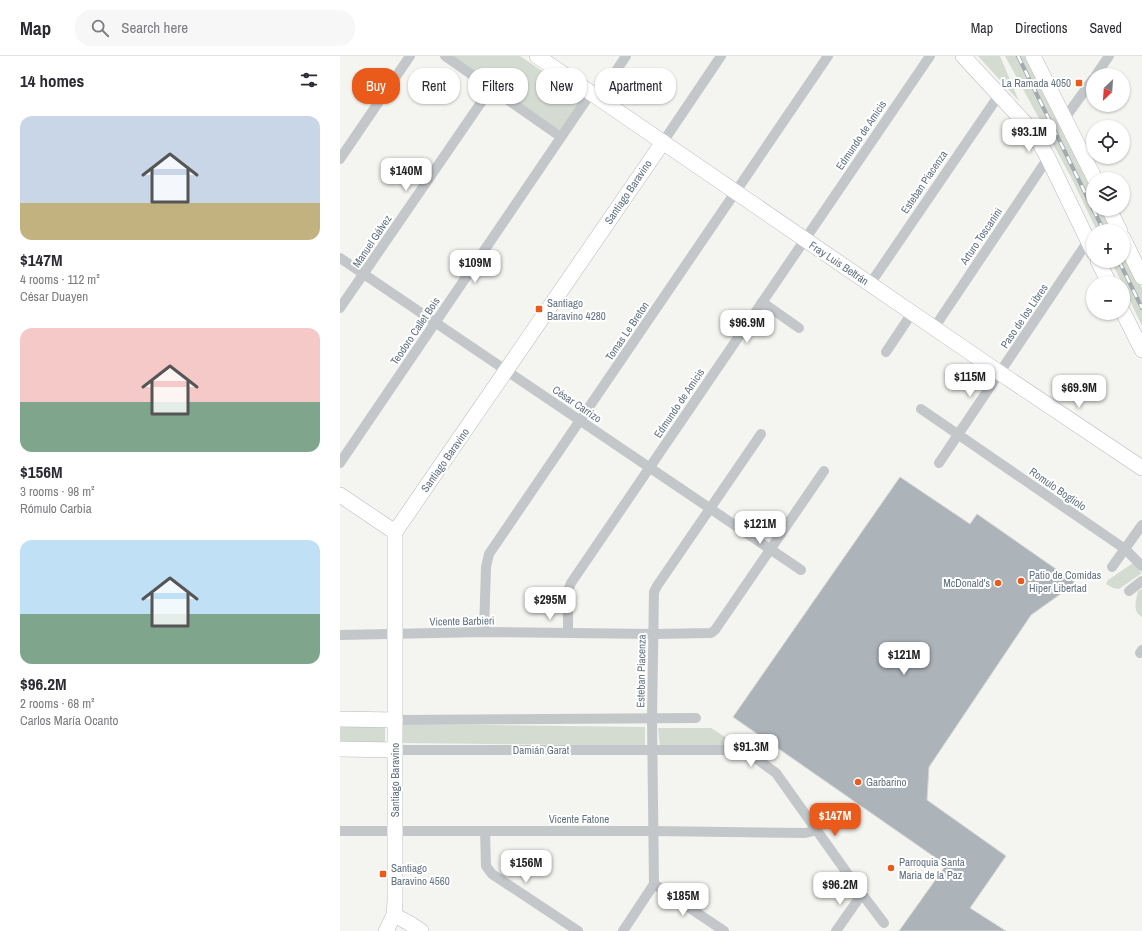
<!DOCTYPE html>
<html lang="en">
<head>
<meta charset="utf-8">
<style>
	body { margin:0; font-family:"Archivo Narrow",sans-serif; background:#f7f7f7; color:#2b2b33; height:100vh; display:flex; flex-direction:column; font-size:15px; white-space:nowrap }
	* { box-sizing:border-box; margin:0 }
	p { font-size:13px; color:#7c7c81 }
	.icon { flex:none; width:22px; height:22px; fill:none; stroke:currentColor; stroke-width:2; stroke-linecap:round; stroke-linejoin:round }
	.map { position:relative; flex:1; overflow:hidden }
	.side { display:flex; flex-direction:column; background:#fff; width:340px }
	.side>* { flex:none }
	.banner { position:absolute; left:12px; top:12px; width:380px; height:36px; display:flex; gap:8px }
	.needle { width:26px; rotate:205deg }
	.tools { position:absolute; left:746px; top:12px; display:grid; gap:8px }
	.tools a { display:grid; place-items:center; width:44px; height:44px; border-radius:50%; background:#fff; box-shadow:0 1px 3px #0004; font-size:20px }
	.price { position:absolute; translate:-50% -34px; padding:0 9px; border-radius:8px; background:#fff; color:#222; font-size:13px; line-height:26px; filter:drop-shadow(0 1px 2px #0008) }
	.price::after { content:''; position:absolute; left:50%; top:24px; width:12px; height:9px; margin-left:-6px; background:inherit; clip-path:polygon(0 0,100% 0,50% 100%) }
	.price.active { background:#ea5a1b; color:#fff }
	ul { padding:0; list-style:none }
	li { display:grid; align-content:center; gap:8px; height:212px; padding:0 20px }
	li span { display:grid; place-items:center; height:124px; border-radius:12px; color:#555 }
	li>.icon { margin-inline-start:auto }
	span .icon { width:72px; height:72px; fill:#fffc; stroke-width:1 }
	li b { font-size:17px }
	h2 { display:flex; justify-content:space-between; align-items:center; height:48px; padding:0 20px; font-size:17px }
	.pill { padding:0 14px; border-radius:16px; background:#fff; box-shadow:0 1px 3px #0004; font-size:14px; line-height:36px }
	.pill.active { background:#ea5a1b; color:#fff }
	header { display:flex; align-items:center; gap:24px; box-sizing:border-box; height:56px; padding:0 20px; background:#fff; border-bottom:1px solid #e1e1e2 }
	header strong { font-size:19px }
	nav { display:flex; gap:22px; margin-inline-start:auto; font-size:14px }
	.search { width:280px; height:36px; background:#f7f7f7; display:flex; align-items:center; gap:10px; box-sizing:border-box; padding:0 14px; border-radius:16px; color:#7c7c81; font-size:15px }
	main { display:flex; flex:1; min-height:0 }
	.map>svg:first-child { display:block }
	.green { fill:#d4dcd1 }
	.building { fill:#acb3b9; stroke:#d5d6d3 }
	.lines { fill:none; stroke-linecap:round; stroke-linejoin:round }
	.secondary-casing { stroke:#b6babf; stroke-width:16 }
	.minor { stroke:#c4c7ca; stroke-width:10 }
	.secondary { stroke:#fff; stroke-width:15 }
	.rail-casing { stroke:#a3a9af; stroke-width:4 }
	.rail { stroke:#fff; stroke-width:2.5; stroke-dasharray:8; stroke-linecap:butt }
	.poi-dot { fill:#ea5a1b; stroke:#fff; stroke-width:1.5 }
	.labels { text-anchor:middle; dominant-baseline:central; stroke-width:4; stroke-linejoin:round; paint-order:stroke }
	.poi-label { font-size:11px; fill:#627283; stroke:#fff; text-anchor:start }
	.street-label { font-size:11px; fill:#627283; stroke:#fff }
</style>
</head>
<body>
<header>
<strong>Map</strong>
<div class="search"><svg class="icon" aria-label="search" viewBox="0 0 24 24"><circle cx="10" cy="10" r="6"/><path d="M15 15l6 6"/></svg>Search here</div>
<nav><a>Map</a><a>Directions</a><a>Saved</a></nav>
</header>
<main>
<section class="side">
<h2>14 homes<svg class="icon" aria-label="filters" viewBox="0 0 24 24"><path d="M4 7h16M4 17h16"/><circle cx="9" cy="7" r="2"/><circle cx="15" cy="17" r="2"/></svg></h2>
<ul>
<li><span style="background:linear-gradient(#c9d6e8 70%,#c2b280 0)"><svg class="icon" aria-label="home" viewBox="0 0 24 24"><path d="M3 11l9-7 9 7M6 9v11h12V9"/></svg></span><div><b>$147M</b><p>4 rooms · 112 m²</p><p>César Duayen</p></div></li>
<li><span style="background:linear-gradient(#f6c9c9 60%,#7fa58c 0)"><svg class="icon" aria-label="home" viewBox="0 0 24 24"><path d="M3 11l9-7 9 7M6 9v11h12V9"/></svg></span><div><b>$156M</b><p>3 rooms · 98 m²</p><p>Rómulo Carbia</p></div></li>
<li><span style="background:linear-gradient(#bfe0f5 60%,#7fa58c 0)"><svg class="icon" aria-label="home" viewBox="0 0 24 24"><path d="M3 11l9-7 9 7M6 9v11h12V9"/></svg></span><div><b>$96.2M</b><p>2 rooms · 68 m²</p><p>Carlos María Ocanto</p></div></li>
</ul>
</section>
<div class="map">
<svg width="802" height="875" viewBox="0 0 802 875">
	<rect width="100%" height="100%" fill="#f4f5f0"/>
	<g class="green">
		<polygon points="112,0 180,0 242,42 221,75"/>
		<polygon points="638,0 660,0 679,45"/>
		<polygon points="665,0 688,0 753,133 753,153 763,153 774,175 757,175 731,121"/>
		<polygon points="783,194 802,232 802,270 783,230 783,227 782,227 771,205 783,205"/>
		<polygon points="793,507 802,517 779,533 773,532 766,528 768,524"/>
		<path d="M802,533V561C792,555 796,545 798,535Z"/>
		<polygon points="0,668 45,668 45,687 0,686"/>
		<polygon points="63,668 305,671 305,690 63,687"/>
		<polygon points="318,672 371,672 399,690 320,691"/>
	</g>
	<polygon class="building" points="560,421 630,468 637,458 736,527 691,559 589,711 587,744 666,800 630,852 666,875 559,875 606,809 393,661"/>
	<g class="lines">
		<defs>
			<g id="secondary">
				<polyline points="197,0 660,317 802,412"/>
				<polyline points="623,0 686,68 695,79 708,102 753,195"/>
				<polyline points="693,0 755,123"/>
				<polyline points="769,153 780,175"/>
				<polyline points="783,182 802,221"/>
				<polyline points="758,205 769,227"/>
				<polyline points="783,256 802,294"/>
				<polyline points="0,439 55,476"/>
				<polyline points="0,663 55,664"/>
				<polyline points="0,693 55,694"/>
				<polyline points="54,859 69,867 81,875"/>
				<polyline points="46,875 54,859 55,845 55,476 323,86"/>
			</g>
		</defs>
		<use href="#secondary" class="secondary-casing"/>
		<g class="minor">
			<polyline points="105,0 221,81"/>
			<polyline points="756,19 769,0"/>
			<polyline points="258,42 286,0"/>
			<polyline points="725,62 753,23"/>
			<polyline points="323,86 381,0"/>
			<polyline points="0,103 70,0"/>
			<polyline points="0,202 461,514"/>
			<polyline points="530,228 659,39"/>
			<polyline points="422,246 459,272"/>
			<polyline points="0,252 151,32"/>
			<polyline points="594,272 708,102"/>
			<polyline points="546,296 572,257"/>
			<polyline points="581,353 785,493 802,510"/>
			<polyline points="0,407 251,37"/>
			<polyline points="599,407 748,185"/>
			<polyline points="772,511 802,469"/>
			<polyline points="789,535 802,525"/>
			<polyline points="144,576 146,511 149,498 488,0"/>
			<polyline points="228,576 228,535 231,527 590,0"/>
			<polyline points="0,579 144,576 314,578 371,577 375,574 484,415"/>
			<polyline points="800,597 802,594"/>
			<polyline points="55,664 356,662"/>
			<polyline points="55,694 402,694 406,695 436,717 522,838 544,867"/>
			<polyline points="0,775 313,775 465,777 478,774"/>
			<polyline points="145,775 146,810 152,818 238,875"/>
			<polyline points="314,828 384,875"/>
			<polyline points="283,875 314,828 312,663 314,536 317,530 421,378"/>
			<polyline points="496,875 522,838"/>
		</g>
		<use href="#secondary" class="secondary"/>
		<defs>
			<g id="rail">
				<polyline points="678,0 753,153"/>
				<polyline points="753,153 764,175"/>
				<polyline points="779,205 802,252"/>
			</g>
		</defs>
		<use href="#rail" class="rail-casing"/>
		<use href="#rail" class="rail"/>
	</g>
	<g class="poi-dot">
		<rect x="735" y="23" width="8" height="8" rx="2"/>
		<rect x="195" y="249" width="8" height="8" rx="2"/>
		<circle cx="681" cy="525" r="4"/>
		<circle cx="658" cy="527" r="4"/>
		<circle cx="518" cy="726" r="4"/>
		<circle cx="551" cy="812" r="4"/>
		<rect x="39" y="814" width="8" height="8" rx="2"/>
	</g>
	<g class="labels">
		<g class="poi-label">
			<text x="731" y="27" text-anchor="end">La Ramada 4050</text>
			<text x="207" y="247">Santiago<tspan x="207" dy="13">Baravino 4280</tspan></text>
			<text x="689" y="519">Patio de Comidas<tspan x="689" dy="13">Hiper Libertad</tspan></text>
			<text x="650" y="527" text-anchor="end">McDonald's</text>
			<text x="526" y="726">Garbarino</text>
			<text x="559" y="806">Parroquia Santa<tspan x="559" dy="13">Maria de la Paz</tspan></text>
			<text x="51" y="812">Santiago<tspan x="51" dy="13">Baravino 4560</tspan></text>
		</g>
		<g class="street-label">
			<text transform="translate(521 79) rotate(-56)">Edmundo de Amicis</text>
			<text transform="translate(584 126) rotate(-56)">Esteban Piacenza</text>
			<text transform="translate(288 136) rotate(-56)">Santiago Baravino</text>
			<text transform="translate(641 180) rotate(-56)">Arturo Toscanini</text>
			<text transform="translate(32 185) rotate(-56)">Manuel Gálvez</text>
			<text transform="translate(499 207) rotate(34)">Fray Luis Beltrán</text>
			<text transform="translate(684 260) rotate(-56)">Paso de los Libres</text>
			<text transform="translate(75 275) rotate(-56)">Teodoro Callet Bois</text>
			<text transform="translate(287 275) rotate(-56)">Tomas Le Breton</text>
			<text transform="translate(339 347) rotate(-56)">Edmundo de Amicis</text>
			<text transform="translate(237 348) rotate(34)">César Carrizo</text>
			<text transform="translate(105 404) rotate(-55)">Santiago Baravino</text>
			<text transform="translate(718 433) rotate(35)">Romulo Bogliolo</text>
			<text transform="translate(122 565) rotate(-1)">Vicente Barbieri</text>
			<text transform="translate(301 615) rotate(-89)">Esteban Piacenza</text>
			<text x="201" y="694">Damián Garat</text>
			<text transform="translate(55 724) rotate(-90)">Santiago Baravino</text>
			<text x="239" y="763">Vicente Fatone</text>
		</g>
	</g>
</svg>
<div class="tools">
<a><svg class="needle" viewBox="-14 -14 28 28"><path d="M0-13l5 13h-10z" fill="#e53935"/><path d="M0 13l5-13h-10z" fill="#7c7c81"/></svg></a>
<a><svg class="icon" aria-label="locate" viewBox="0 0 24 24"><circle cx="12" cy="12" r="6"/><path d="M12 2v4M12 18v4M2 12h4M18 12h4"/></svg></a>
<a><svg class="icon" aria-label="layers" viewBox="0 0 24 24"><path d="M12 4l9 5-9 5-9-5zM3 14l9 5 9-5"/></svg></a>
<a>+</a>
<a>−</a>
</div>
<b class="price" style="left:689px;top:97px">$93.1M</b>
<b class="price" style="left:66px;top:136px">$140M</b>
<b class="price" style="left:135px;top:228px">$109M</b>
<b class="price" style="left:407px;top:288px">$96.9M</b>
<b class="price" style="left:630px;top:342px">$115M</b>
<b class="price" style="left:739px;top:353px">$69.9M</b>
<b class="price" style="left:420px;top:489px">$121M</b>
<b class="price" style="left:210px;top:565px">$295M</b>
<b class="price" style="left:564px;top:620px">$121M</b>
<b class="price" style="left:411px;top:712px">$91.3M</b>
<b class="price active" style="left:495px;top:781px">$147M</b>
<b class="price" style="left:186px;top:828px">$156M</b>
<b class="price" style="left:500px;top:850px">$96.2M</b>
<b class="price" style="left:343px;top:861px">$185M</b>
<div class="banner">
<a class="pill active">Buy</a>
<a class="pill">Rent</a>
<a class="pill">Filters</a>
<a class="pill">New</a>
<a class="pill">Apartment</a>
</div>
</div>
</main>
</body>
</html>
